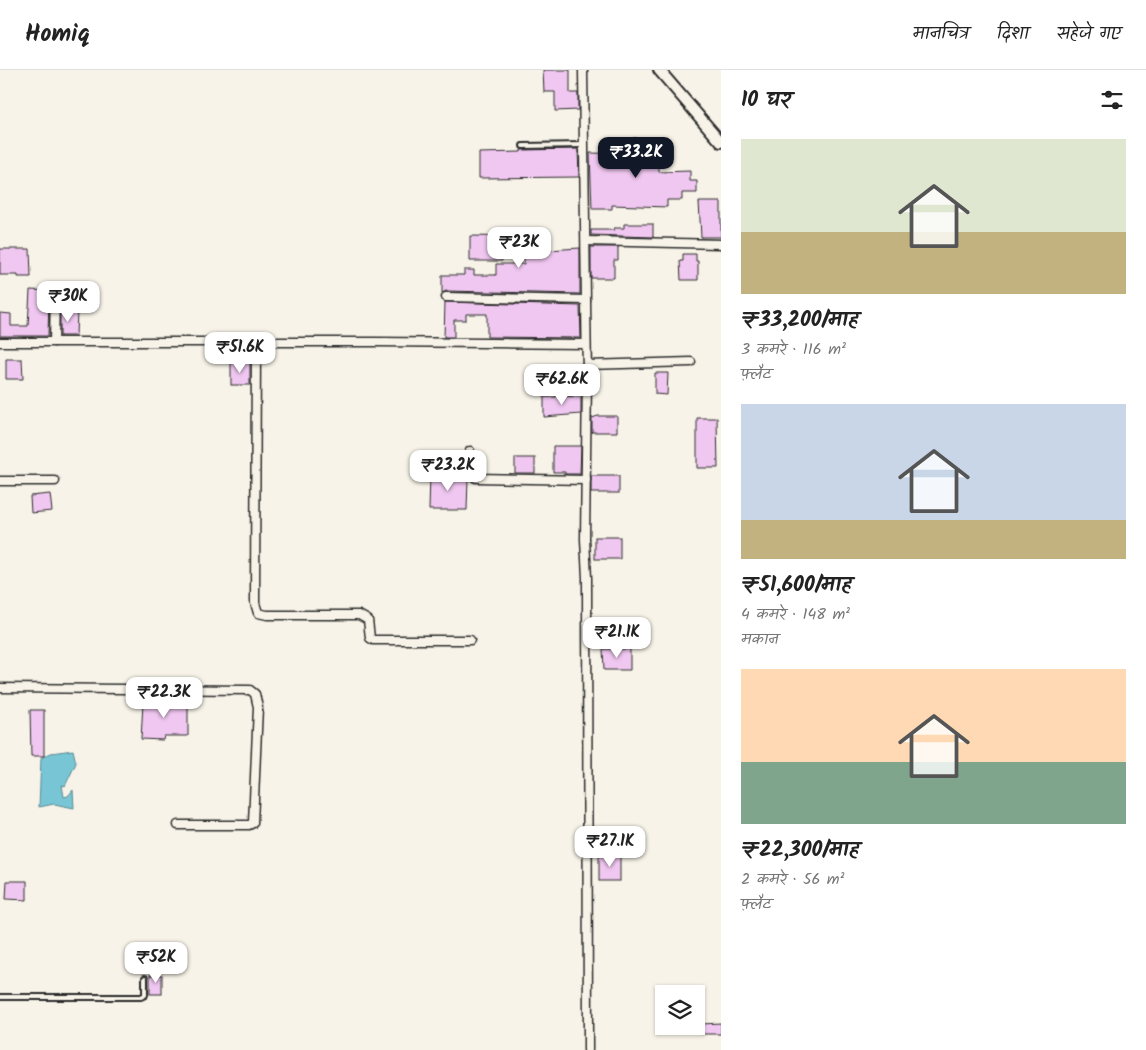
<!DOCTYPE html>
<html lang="hi">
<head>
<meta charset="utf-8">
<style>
	body { margin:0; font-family:Kalam,"Playpen Sans Deva",sans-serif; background:#f2f2f2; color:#222; height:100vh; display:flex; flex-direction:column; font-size:19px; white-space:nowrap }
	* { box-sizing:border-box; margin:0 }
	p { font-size:16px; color:#767676 }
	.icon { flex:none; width:28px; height:28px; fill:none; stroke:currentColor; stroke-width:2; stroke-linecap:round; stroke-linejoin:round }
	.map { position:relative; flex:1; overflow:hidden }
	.sheet { display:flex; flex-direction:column; background:#fff; width:425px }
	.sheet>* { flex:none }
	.fabs { position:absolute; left:655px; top:915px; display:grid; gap:10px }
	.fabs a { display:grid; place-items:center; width:50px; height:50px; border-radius:0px; background:#fff; box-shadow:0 1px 4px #0004; font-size:25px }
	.price { position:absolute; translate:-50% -42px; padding:0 11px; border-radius:10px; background:#fff; color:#222; font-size:16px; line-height:32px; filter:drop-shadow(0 1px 2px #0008) }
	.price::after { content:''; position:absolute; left:50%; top:30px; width:15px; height:11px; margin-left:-8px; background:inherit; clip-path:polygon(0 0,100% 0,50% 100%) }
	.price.selected { background:#111827; color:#fff }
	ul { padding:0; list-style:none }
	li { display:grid; align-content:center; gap:10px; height:265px; padding:0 20px }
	li span { display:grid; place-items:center; height:155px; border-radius:0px; color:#555 }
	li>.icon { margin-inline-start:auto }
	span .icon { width:90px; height:90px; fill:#fffc; stroke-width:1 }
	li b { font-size:21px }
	h2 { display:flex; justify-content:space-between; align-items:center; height:60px; padding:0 20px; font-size:21px }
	header { display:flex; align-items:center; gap:30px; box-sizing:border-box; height:70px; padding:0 25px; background:#fff; border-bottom:1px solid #e0e0e0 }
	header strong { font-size:24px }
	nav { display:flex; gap:28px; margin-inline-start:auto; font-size:18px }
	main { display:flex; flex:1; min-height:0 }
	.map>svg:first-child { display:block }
	.water { fill:#78c6d5; stroke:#598891 }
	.building { fill:#f0c7f0; stroke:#2b2b2b }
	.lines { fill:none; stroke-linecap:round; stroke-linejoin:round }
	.lane-casing { stroke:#2b2b2b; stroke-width:8 }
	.street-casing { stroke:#2b2b2b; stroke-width:11 }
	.secondary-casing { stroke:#2b2b2b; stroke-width:14 }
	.lane { stroke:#f7f3e8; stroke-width:4 }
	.street { stroke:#f7f3e8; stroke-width:8 }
	.secondary { stroke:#f7f3e8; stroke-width:10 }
</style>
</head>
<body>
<header>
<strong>Homiq</strong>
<nav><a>मानचित्र</a><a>दिशा</a><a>सहेजे गए</a></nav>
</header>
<main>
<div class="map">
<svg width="721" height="980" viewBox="0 0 721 980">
	<rect width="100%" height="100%" fill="#f7f3e8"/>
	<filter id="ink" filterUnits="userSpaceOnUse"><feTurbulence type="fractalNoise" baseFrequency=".02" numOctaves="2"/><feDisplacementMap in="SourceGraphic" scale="10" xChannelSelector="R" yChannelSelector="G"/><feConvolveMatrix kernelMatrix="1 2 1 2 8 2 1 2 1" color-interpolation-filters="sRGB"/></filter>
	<g filter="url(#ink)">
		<polygon class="water" points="73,680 76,693 65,716 62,715 64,727 68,726 73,720 74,738 54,734 39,737 41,688 51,683"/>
		<g class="building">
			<polygon points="543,0 570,0 570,23 578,23 578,40 555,41 555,22 544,22"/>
			<polygon points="633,68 652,68 652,85 659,85 659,102 690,101 690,111 697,111 697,123 682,123 682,130 667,130 667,137 612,135 612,139 592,139 590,83 633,84"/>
			<polygon points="578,79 579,107 479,108 479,83 521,82 521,80"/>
			<polygon points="699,132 721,132 721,167 701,167"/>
			<polygon points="624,154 653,154 653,167 591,165 591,160 614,160 614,158 624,158"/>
			<polygon points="470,166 527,167 527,178 548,178 548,180 580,178 580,224 446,221 442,223 442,205 464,205 464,200 474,200 474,205 496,205 496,194 524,194 524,178 503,178 502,191 470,191"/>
			<polygon points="591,177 618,177 618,190 614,190 614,208 591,208"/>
			<polygon points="0,179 30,179 31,207 18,207 18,205 0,205"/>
			<polygon points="683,184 696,184 696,191 698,191 698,210 681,210 680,191 683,191"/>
			<polygon points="30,220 51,221 49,225 48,266 0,266 0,243 11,244 11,256 28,256"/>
			<polygon points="445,232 580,236 581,268 487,267 487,244 466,244 466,250 454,250 454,267 444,267"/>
			<polygon points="60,241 77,241 76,266 60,266"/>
			<polygon points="6,289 22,289 23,309 6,309"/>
			<rect x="231" y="292" width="19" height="23"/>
			<polygon points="655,303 668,303 667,325 655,324"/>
			<polygon points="556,326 581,327 581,344 544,347 544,327 556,327"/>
			<polygon points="598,346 617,346 617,362 592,362 592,348"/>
			<polygon points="697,348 717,348 718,398 697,398"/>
			<polygon points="553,376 581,376 580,404 565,404 565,402 553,402"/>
			<rect x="515" y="388" width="20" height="15"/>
			<polygon points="430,404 466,405 468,408 467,440 429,440"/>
			<rect x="591" y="406" width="28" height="17"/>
			<polygon points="50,424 52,441 31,443 30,426"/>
			<rect x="595" y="467" width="25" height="22"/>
			<polygon points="603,579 630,579 630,600 604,600"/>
			<polygon points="146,625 160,625 160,632 188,632 188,666 164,666 163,670 141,669 143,633 146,633"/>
			<polygon points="30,640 44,640 44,686 31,686"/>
			<rect x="599" y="786" width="21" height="25"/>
			<polygon points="7,811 27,811 27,830 6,829"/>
			<rect x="150" y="905" width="12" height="19"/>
			<polygon points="721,953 721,964 701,964 701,954"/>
		</g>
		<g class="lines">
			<defs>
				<g id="lane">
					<polyline points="523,76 584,75"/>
					<polyline points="0,927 141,927 145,925 145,908"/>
				</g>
				<g id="street">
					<polyline points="583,0 587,308 585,469 587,508 588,980"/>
					<polyline points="586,171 721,174"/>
					<polyline points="446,227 586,230"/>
					<polyline points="0,272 376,272 586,274"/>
					<polyline points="54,272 55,225"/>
					<polyline points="256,272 255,533 258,543 267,545 359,545 368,550 370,568 373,570 470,570"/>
					<polyline points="587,295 691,292"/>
					<polyline points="470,381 471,402 472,405 476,408 586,410"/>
					<polyline points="0,411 55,411"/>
					<polyline points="0,618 250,620 255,624 258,637 253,753 249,755 178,755"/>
				</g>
				<polyline id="secondary" points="659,0 721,72"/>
			</defs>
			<use href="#lane" class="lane-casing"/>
			<use href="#street" class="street-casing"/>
			<use href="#secondary" class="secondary-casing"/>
			<use href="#lane" class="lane"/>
			<use href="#street" class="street"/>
			<use href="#secondary" class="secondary"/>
		</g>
	</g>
</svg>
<div class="fabs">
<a><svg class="icon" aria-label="layers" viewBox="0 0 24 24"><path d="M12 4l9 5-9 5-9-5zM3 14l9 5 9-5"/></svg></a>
</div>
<b class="price selected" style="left:636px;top:109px">₹33.2K</b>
<b class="price" style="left:519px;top:199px">₹23K</b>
<b class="price" style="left:68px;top:253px">₹30K</b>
<b class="price" style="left:240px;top:304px">₹51.6K</b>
<b class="price" style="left:562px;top:336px">₹62.6K</b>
<b class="price" style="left:448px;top:422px">₹23.2K</b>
<b class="price" style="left:617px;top:589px">₹21.1K</b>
<b class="price" style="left:164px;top:649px">₹22.3K</b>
<b class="price" style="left:610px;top:798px">₹27.1K</b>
<b class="price" style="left:156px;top:914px">₹52K</b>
</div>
<section class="sheet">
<h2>10 घर<svg class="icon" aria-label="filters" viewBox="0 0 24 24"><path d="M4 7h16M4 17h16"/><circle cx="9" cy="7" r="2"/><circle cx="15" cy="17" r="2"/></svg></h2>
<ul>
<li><span style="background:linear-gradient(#dfe7d0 60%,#c2b280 0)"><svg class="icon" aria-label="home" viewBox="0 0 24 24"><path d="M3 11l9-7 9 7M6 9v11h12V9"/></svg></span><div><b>₹33,200/माह</b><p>3 कमरे · 116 m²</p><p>फ़्लैट</p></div></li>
<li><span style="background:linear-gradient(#c9d6e8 75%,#c2b280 0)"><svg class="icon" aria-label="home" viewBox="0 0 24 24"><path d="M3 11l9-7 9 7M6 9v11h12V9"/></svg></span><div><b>₹51,600/माह</b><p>4 कमरे · 148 m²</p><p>मकान</p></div></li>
<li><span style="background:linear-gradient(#ffd9b3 60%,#7fa58c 0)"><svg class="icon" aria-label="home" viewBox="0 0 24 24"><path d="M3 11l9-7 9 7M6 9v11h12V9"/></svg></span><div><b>₹22,300/माह</b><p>2 कमरे · 56 m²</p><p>फ़्लैट</p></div></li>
</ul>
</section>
</main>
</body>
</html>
